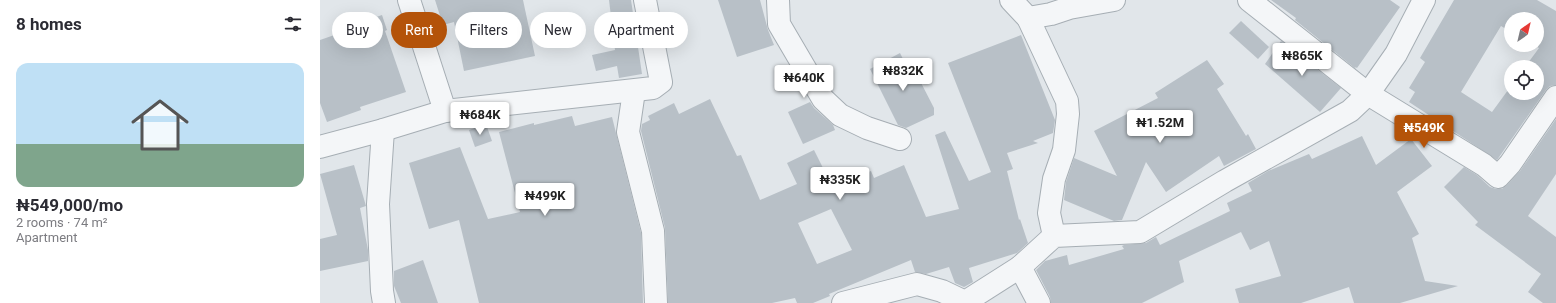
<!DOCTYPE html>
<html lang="en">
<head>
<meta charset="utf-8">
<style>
	body { margin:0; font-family:Roboto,sans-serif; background:#f2f2f3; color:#2b2b33; height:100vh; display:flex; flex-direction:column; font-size:15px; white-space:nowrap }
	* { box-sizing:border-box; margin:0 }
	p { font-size:13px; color:#7c7c81 }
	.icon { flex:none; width:22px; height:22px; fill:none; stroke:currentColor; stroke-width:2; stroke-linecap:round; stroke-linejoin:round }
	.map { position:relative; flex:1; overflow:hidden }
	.sheet { display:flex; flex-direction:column; background:#fff; width:320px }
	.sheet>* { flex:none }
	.banner { position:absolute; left:12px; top:12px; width:380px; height:36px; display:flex; gap:8px }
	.needle { width:26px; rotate:34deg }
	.buttons { position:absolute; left:1184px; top:12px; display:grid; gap:8px }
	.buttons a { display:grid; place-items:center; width:40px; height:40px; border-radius:50%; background:#fff; box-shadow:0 4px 16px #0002; font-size:20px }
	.price { position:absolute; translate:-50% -34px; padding:0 9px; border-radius:4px; background:#fff; color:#222; font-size:13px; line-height:26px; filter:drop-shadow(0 1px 2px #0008) }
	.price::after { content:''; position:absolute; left:50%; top:24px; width:12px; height:9px; margin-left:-6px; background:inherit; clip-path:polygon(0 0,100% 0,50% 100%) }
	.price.selected { background:#b45309; color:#fff }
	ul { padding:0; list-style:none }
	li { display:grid; align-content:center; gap:8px; height:212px; padding:0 16px }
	li span { display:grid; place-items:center; height:124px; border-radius:12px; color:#555 }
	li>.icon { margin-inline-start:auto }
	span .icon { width:72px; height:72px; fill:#fffc; stroke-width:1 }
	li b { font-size:17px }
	h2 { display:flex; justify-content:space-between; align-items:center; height:48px; padding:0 16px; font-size:17px }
	.tag { padding:0 14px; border-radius:18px; background:#fff; box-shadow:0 4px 16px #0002; font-size:14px; line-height:36px }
	.tag.selected { background:#b45309; color:#fff }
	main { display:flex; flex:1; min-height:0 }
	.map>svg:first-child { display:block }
	.building { fill:#b8c0c7; fill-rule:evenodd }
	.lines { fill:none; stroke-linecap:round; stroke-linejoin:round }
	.minor-casing { stroke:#a6aeb4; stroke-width:24 }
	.minor { stroke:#f4f6f8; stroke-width:22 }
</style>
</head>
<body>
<main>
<section class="sheet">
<h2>8 homes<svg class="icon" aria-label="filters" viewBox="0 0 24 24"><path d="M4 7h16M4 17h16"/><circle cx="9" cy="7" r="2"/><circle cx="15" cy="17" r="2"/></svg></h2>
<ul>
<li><span style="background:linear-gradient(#bfe0f5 65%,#7fa58c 0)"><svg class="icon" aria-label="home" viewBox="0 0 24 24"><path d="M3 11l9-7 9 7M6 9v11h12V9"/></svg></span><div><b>₦549,000/mo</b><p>2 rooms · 74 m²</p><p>Apartment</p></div></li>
</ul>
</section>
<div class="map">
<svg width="1236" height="303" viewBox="0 0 1236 303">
	<rect width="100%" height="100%" fill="#e1e6ea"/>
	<g class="building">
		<polygon points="115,0 203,0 215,56 144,71 134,22 123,25"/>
		<polygon points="289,0 311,0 322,74 299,78 297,66 276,71 272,55 295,50"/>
		<polygon points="398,0 440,0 448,30 454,45 417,57"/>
		<polygon points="951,0 1070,0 1080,7 1037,68 1035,67 1036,69 975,20 976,18"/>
		<path d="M1134,0H1217L1236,11V85L1230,86L1226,90L1177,160L1089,102L1095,92L1089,88L1105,62L1100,58ZM1191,19H1217V45H1214L1219,48L1205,67H1217V93H1191V86L1172,112L1141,92L1181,26L1191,32Z"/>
		<polygon points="62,15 67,30 65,31 86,92 40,107 41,110 7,122 0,103 0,40 26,31 25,28"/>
		<polygon points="921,21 949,47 938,59 909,33"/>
		<path d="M701,35L735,120L733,133L713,141L718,143L687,153L693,169L687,171L699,220L700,219L708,243L697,253L649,268L653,282L644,287L635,283L629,267L606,274L595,272L591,260L509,294L510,296L493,303H477L475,298L452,303H348L345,228L321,131L322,124L330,120L328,116L354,103L359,114L390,99L417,156L421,155L440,200L477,184L467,163L494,150L503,168L494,172L499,187L551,171L554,178L584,165L606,217L639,209L615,135L625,131L649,181L671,172L628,63ZM511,209L532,250L497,264L478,223Z"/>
		<polygon points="961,41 1021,88 1000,112 945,64"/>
		<polygon points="580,53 588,69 591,67 595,76 597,75 614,108 614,115 586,128 578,125 550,69"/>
		<polygon points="887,60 904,84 897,89 926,136 928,134 936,149 904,166 899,156 846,192 826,162 802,220 794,221 744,200 746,182 754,158 797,176 774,131 838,98 835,93"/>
		<polygon points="490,102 494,108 513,125 515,130 483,144 468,112"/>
		<polygon points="252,116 255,126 292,117 321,233 323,303 159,303 139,220 109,229 89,163 140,147 168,219 200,212 179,132 214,123 214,125"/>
		<polygon points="1236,119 1236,174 1208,216 1236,237 1236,303 1223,303 1208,292 1221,274 1155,225 1158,222 1124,187 1144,167 1157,175 1170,187 1176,189 1182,189 1187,185 1200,171"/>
		<polygon points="166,124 172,141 155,147 149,130"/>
		<polygon points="1042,136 1056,165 1091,139 1112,166 1077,192 1099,234 1092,238 1105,281 1138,286 1080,303 1034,303 1029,287 981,303 919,303 915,289 961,276 949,241 930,250 921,232 859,261 864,282 822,303 731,303 730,297 716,270 725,261 747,255 749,265 804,249 802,246 804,245 826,243 836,237 840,245 910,211 907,203 932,191 928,183 948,171 989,154 992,159"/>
		<polygon points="34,165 46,206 40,208 48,250 48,261 0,271 0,239 17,235 0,174"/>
		<polygon points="103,260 118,303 81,303 74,286 74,271"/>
	</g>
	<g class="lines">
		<defs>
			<g id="minor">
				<polyline points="89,0 125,111"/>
				<polyline points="458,0 459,24 503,99 520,115 547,128 580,139"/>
				<polyline points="691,0 708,18 747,101 748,114 744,150 734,179 729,213 734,236"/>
				<polyline points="929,0 1048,94 1164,165 1178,177 1190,164 1236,97"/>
				<polyline points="708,18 731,14 749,8 794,0"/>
				<polyline points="314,91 308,132 333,231 336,303"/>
				<polyline points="63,130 58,204 62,291 64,303"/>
				<polyline points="0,147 63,130 125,111 333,88 341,82 325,0"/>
				<polyline points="700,267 719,303"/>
				<polyline points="523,303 597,284 622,291 645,302 700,267 734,236 820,232 905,181 1030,111 1048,94 1076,54 1104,0"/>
			</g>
		</defs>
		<use href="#minor" class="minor-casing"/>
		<use href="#minor" class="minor"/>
	</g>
</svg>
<div class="buttons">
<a><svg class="needle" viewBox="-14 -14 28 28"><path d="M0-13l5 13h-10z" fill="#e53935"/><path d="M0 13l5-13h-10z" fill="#7c7c81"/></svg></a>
<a><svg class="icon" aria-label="locate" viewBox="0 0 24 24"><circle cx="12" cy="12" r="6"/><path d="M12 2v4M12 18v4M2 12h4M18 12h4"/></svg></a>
</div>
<b class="price" style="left:982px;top:77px">₦865K</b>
<b class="price" style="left:583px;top:92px">₦832K</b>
<b class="price" style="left:484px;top:99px">₦640K</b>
<b class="price" style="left:160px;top:136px">₦684K</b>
<b class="price" style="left:840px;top:144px">₦1.52M</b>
<b class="price selected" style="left:1104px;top:149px">₦549K</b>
<b class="price" style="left:520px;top:201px">₦335K</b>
<b class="price" style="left:225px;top:217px">₦499K</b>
<div class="banner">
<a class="tag">Buy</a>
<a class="tag selected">Rent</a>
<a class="tag">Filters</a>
<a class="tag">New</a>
<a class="tag">Apartment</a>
</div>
</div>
</main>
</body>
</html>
